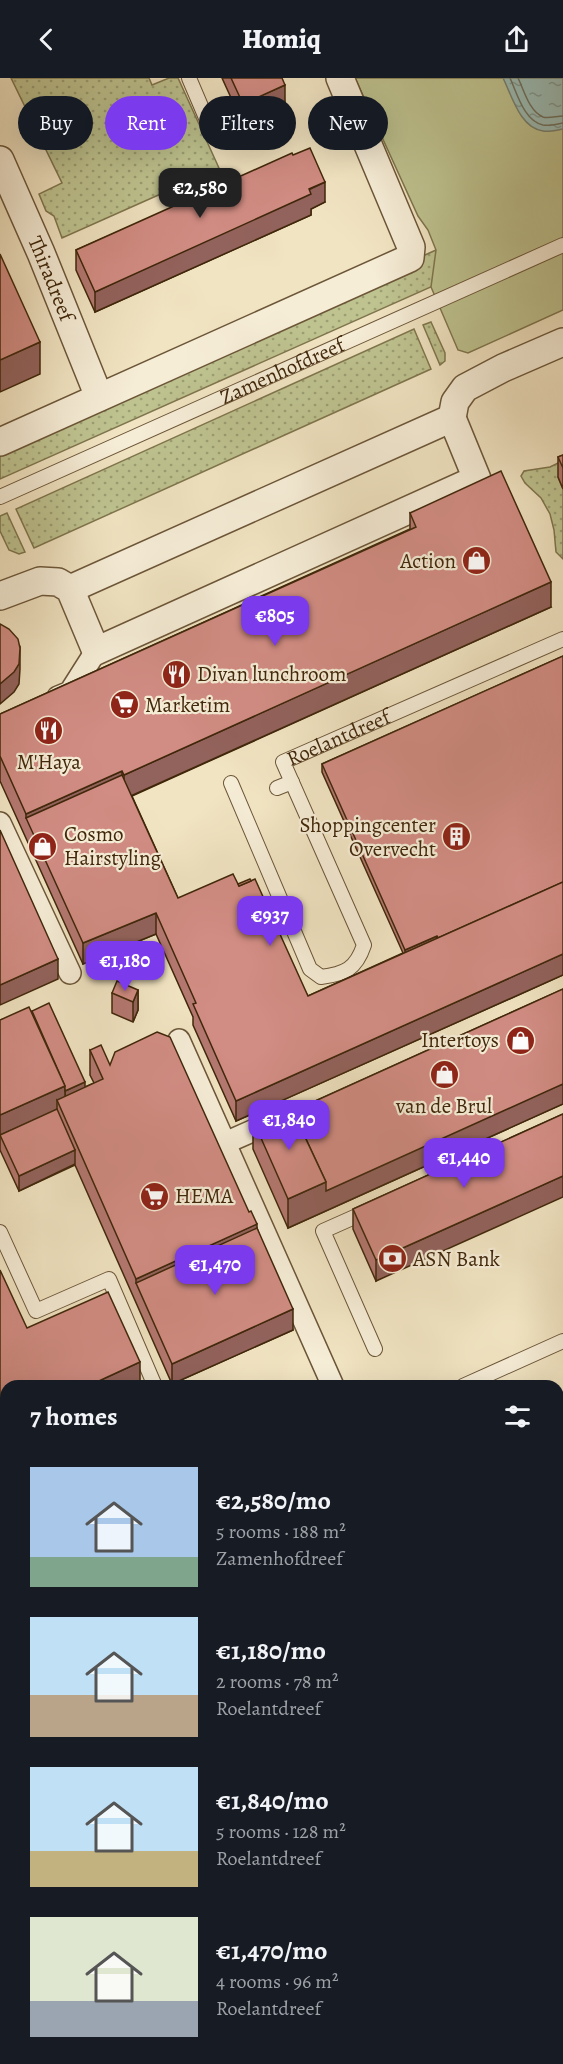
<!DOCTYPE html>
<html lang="en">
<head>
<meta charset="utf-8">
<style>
	body { margin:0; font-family:Alegreya,serif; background:#20242c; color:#f1f3f6; height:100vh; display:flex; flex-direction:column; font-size:22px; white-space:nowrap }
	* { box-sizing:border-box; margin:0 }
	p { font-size:20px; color:#9ea1a6 }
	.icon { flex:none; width:33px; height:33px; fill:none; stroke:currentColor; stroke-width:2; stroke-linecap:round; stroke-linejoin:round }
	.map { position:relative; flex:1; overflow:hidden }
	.side { position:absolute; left:0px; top:1302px; width:564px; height:684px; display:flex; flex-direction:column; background:#171b24; border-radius:18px 18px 0 0; box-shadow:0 6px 24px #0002 }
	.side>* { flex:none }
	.top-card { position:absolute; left:18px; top:18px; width:528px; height:54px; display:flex; gap:12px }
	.price { position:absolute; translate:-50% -51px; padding:0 14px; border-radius:12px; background:#7c3aed; color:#fff; font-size:20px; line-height:39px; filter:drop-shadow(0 2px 3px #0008) }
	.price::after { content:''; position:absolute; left:50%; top:36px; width:18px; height:14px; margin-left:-9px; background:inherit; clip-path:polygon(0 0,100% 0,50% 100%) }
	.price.selected { background:#222; color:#fff }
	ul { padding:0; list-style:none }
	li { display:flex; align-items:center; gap:18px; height:150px; padding:0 30px }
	li span { display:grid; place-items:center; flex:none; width:168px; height:120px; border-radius:0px; color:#555 }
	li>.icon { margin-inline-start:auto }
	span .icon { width:72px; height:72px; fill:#fffc; stroke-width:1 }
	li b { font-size:26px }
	h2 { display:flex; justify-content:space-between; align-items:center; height:72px; padding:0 30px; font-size:26px }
	.chip { padding:0 21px; border-radius:27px; background:#171b24; box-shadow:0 6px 24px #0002; font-size:21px; line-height:54px }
	.chip.selected { background:#7c3aed; color:#fff }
	header { display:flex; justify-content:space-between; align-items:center; height:78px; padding:0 30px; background:#171b24; font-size:27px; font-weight:800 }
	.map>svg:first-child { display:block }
	.grass { fill:url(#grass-dots); stroke:#7f754d; stroke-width:1.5 }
	.forest { fill:url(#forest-crowns); stroke:#7f754d; stroke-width:1.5 }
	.park { fill:#bec390; stroke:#7f754d; stroke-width:1.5 }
	.water { fill:url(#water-ripples); stroke:#778272; stroke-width:1.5 }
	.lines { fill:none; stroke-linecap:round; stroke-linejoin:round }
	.shore { stroke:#6e7261; stroke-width:1.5 }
	.service-casing { stroke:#6c5638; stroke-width:16 }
	.pedestrian-casing { stroke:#6c5638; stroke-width:24 }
	.minor-casing { stroke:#6c5638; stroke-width:30 }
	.service { stroke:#f6edd7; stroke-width:14 }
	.pedestrian { stroke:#f6edd7; stroke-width:21 }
	.minor { stroke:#f6edd7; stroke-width:27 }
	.wall { fill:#b47871; stroke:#40270a; stroke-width:1.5 }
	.shaded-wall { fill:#92625c; stroke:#40270a; stroke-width:1.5 }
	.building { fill:#d18c83; stroke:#40270a; stroke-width:1.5 }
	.labels { text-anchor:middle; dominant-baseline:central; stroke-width:4.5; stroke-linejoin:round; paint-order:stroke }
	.street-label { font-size:21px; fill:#40270a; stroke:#f6edd7 }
	.poi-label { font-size:21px; fill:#40270a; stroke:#f6edd7; text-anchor:start }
</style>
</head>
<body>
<header><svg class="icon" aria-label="back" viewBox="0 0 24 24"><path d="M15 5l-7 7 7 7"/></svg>Homiq<svg class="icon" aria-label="share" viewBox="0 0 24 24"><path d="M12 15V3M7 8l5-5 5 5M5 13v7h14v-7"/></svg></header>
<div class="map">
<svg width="563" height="1986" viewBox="0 0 563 1986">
	<defs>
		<pattern id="grass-dots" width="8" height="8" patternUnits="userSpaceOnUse" patternTransform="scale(1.5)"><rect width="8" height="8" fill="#bec390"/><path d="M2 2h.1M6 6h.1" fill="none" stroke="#9c9e74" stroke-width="1.8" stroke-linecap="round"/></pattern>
		<pattern id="forest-crowns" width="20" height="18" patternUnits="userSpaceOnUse" patternTransform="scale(1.5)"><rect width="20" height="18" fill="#bec390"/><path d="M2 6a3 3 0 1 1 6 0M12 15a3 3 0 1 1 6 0" fill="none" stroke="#9c9e74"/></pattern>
		<pattern id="water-ripples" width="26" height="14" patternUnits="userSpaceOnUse" patternTransform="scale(1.5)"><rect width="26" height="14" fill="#9bbeb8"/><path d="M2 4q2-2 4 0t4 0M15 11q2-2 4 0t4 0" fill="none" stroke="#809a94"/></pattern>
	</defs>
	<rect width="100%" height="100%" fill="#f1e4c2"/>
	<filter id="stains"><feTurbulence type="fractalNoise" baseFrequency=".00333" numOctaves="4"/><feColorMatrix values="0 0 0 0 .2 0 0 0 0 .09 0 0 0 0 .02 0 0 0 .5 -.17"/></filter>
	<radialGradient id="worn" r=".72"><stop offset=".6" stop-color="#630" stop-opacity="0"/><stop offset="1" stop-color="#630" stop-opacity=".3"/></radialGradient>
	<g class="grass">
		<polygon points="11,0 149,0 152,7 169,0 178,0 219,90 62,160 54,138 46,133 39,116 62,105"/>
		<polygon points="563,150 0,401 0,373 425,177 447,167"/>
		<polygon points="431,244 445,275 445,283 440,287 423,247"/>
		<polygon points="414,251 431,291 34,470 16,431"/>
		<polygon points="560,384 563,397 558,399 563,411 563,481 556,474 554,452 550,436 541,420 525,405 521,398 524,393 550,389"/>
		<polygon points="7,435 25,474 19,476 9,472 0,453 0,438"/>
		<polygon points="563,1930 563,1963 558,1966 558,1933"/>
		<polygon points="452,1980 526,1980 513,1986 439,1986"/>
	</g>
	<polygon class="forest" points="269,1980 290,1980 297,1986 255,1986"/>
	<polygon class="park" points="355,0 563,0 563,232 468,275 458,272 431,209 436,172 428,152 418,138"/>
	<g class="water">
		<path d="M503,0H563V51C557,52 549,54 543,53C520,50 512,18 503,0Z"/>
		<polygon points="563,1870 563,1930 558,1933 558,1873"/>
		<polygon points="328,1980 452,1980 439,1986 315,1986"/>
	</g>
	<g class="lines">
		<g class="shore">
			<path d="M510,0C517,15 524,43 543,47C549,48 557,46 563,45"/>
			<path d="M518,0C524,12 529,33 543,39C548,41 557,38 563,38"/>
		</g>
		<defs>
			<g id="service">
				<polyline points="189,0 212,54"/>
				<path id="s1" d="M0,419L563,167"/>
				<path id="s2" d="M231,705L310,891L321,899C345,896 356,891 364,867L283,684L563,561"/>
				<polyline points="277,710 292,704"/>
				<polyline points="368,1133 323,1153 375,1271"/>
				<polyline points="0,1154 36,1233 109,1201 155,1308"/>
				<polyline points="463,1308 563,1263"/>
				<polyline points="317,1980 319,1986"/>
			</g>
			<g id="pedestrian">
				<polyline points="58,619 70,614 96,573"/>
				<polyline points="0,745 70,895"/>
				<polyline points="179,962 333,1308"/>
				<polyline points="225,1065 277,1042"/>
			</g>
			<g id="minor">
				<path id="s3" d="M0,82L41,175L99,319"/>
				<polyline points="0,364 410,180 411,169 340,0"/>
				<polyline points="70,511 452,340 455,324 465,310 503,290 563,264"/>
				<polyline points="0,518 40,503 58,504 70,511 96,573 477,401 452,340"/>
			</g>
		</defs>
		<use href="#service" class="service-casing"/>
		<use href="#pedestrian" class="pedestrian-casing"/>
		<use href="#minor" class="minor-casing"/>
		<use href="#service" class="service"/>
		<use href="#pedestrian" class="pedestrian"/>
		<use href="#minor" class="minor"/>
	</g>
	<g class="wall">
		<polygon points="222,0 282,0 285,27 243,46"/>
		<polygon points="293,77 325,124 311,131 311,137 95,234 76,192 76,172"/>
		<polygon points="563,377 563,411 558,399 558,379"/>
		<polygon points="410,435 551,529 132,718 178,820 238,806 308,918 403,875 322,694 322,686 563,578 563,897 236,1043 193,947 193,939 156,856 83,886 0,703 0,636 410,451"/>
		<polygon points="563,911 563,1026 288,1150 253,1071 253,1042 293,1033"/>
		<polygon points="138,912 138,932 133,944 112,935 112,915"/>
		<polygon points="32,933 85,1009 94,1005 90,997 90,972 110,987 249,1134 257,1150 293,1252 172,1306 75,1087 19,1113 0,1072 0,942"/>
		<polygon points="563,1036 376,1203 353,1151 353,1131"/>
		<polygon points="563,1467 563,1747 558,1736 558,1469"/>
		<polygon points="34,1980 133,1980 120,1986 37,1986"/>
	</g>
	<g class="shaded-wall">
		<polygon points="285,7 285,27 243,46 243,26"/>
		<polygon points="325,104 325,124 311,131 311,137 95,234 95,214"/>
		<polygon points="40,264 40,296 0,314 0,282"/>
		<polygon points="551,504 551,529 124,721 124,697"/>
		<polygon points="20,570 20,591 19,606 14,614 0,626 0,606"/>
		<polygon points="122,693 122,718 26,740 26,736"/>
		<polygon points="156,835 156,856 83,886 83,865"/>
		<polygon points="437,858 437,866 405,880 405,872"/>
		<polygon points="563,876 563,897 236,1043 236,1023"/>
		<polygon points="58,881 58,901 0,927 0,907"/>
		<polygon points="138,912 138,932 133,944 133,924"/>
		<polygon points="85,1004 85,1019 65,1028 65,1013"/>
		<polygon points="563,1006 563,1026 288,1150 288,1121 326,1104"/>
		<polygon points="65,1008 65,1028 57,1022 57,1032 0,1057 0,1037"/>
		<polygon points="75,1072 75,1086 19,1113 19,1098"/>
		<polygon points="563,1098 563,1119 376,1203 376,1182"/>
		<polygon points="257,1146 257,1171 136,1205 136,1201"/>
		<polygon points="293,1231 293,1252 172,1306 172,1286"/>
		<polygon points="140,1284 140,1308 88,1308"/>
		<polygon points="6,1345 6,1369 0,1372 0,1347"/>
		<polygon points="6,1897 6,1918 0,1921 0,1900"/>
		<polygon points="88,1980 133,1980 120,1986 74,1986"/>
	</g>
	<g class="building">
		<polygon points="231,0 282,0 285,7 243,26"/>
		<polygon points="310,70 325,104 309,111 311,116 95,214 76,172 292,75 293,77"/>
		<polygon points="0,176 40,264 0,282"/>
		<polygon points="563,377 563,390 558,379"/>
		<polygon points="501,393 551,504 124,697 122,693 26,736 0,678 0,636 416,449 410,435"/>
		<polygon points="0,546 9,551 18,561 20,570 19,586 14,594 0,606"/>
		<polygon points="563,578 563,804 438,860 437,858 405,872 322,686"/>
		<polygon points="122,697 178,820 233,796 239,808 255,801 308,918 563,804 563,876 236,1023 193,926 196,925 156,835 83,865 26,740"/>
		<polygon points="0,752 58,881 0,907"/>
		<polygon points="250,801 251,803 239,808 238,806"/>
		<polygon points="117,903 138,912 133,924 112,915"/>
		<polygon points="563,911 563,1006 326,1113 326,1104 293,1033"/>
		<polygon points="49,925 85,1004 65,1013 65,1008 32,933"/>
		<polygon points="29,929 65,1008 0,1037 0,942"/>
		<polygon points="157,954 170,959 249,1134 251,1133 257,1146 136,1201 57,1022 103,1001 90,972 101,967 110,987 115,974"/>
		<polygon points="289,1025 326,1104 288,1121 253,1042"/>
		<polygon points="57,1031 75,1072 19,1098 0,1057"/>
		<polygon points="563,1036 563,1098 376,1182 353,1131"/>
		<polygon points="257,1150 293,1231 172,1286 136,1205"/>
		<polygon points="0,1192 27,1250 108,1214 140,1284 88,1308 6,1308 6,1345 0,1347"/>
		<polygon points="563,1467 563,1718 558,1707 558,1469"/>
		<polygon points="6,1759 6,1897 0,1900 0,1761"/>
		<polygon points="43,1980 88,1980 74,1986 46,1986"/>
	</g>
	<defs>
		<symbol id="shop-disc" viewBox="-11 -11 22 22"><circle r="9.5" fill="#8f2418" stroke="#f6edd7"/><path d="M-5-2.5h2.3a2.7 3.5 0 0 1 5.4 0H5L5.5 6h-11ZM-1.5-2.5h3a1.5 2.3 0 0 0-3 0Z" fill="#fff"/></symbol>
		<symbol id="restaurant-disc" viewBox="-11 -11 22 22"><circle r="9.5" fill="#8f2418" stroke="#f6edd7"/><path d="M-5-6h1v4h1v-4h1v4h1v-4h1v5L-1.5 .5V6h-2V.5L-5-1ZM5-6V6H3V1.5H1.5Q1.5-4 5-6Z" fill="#fff"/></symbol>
		<symbol id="supermarket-disc" viewBox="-11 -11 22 22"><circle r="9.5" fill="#8f2418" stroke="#f6edd7"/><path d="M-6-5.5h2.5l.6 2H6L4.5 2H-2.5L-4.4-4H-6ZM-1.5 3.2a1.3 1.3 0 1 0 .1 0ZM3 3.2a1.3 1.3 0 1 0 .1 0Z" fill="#fff"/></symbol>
		<symbol id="building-disc" viewBox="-11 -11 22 22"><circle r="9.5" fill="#8f2418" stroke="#f6edd7"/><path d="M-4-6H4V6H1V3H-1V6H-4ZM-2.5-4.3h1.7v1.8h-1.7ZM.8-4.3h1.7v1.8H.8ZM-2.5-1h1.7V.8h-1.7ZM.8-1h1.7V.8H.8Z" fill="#fff"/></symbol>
		<symbol id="bank-disc" viewBox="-11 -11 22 22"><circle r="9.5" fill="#8f2418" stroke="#f6edd7"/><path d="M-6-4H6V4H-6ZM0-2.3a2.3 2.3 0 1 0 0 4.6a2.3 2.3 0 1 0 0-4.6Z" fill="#fff"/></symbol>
	</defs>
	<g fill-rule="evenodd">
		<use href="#shop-disc" x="460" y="466" width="33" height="33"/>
		<use href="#restaurant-disc" x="160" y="580" width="33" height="33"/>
		<use href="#supermarket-disc" x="108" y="610" width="33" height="33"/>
		<use href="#restaurant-disc" x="32" y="636" width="33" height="33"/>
		<use href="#building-disc" x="440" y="742" width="33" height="33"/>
		<use href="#shop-disc" x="26" y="752" width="33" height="33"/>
		<use href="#shop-disc" x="504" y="946" width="33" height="33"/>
		<use href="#shop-disc" x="428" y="980" width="33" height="33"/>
		<use href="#supermarket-disc" x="138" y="1102" width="33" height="33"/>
		<use href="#bank-disc" x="376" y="1164" width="33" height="33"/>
	</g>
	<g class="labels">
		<g class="street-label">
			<text stroke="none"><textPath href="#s3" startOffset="129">Thiradreef</textPath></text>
			<text stroke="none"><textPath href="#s1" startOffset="309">Zamenhofdreef</textPath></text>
			<text stroke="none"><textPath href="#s2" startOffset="534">Roelantdreef</textPath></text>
		</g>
		<g class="poi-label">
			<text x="456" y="483" text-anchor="end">Action</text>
			<text x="197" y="596">Divan lunchroom</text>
			<text x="145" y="627">Marketim</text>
			<text x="49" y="684" text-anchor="middle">M'Haya</text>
			<text x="436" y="747" text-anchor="end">Shoppingcenter<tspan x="436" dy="24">Overvecht</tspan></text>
			<text x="64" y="756">Cosmo<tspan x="64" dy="24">Hairstyling</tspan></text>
			<text x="499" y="962" text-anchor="end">Intertoys</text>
			<text x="444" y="1028" text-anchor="middle">van de Brul</text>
			<text x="175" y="1118">HEMA</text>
			<text x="413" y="1181">ASN Bank</text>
		</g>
	</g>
	<rect width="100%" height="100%" filter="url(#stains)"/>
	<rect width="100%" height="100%" fill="url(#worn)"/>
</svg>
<b class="price selected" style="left:200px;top:141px">€2,580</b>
<b class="price" style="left:275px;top:569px">€805</b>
<b class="price" style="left:270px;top:869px">€937</b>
<b class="price" style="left:125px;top:914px">€1,180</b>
<b class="price" style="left:289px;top:1073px">€1,840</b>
<b class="price" style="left:464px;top:1111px">€1,440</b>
<b class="price" style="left:215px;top:1218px">€1,470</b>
<div class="top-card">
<a class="chip">Buy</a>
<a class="chip selected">Rent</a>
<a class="chip">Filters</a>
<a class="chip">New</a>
</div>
<section class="side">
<h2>7 homes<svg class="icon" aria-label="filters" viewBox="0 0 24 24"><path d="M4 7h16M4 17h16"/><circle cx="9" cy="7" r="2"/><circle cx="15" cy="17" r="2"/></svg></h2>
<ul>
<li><span style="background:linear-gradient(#a9c7e8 75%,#7fa58c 0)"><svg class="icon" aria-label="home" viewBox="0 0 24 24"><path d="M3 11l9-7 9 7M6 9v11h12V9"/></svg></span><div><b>€2,580/mo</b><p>5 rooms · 188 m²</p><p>Zamenhofdreef</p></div></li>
<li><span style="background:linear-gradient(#bfe0f5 65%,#b9a48a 0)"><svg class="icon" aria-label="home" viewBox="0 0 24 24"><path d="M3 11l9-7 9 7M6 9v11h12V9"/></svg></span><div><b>€1,180/mo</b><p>2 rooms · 78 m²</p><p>Roelantdreef</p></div></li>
<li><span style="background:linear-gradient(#bfe0f5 70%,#c2b280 0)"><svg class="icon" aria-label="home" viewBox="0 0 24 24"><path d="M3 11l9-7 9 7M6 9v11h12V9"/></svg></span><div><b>€1,840/mo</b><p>5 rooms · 128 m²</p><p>Roelantdreef</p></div></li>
<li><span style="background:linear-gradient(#dfe7d0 70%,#9aa5b1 0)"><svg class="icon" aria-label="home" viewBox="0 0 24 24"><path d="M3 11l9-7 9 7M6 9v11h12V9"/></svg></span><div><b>€1,470/mo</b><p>4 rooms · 96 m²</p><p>Roelantdreef</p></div></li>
</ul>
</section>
</div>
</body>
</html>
